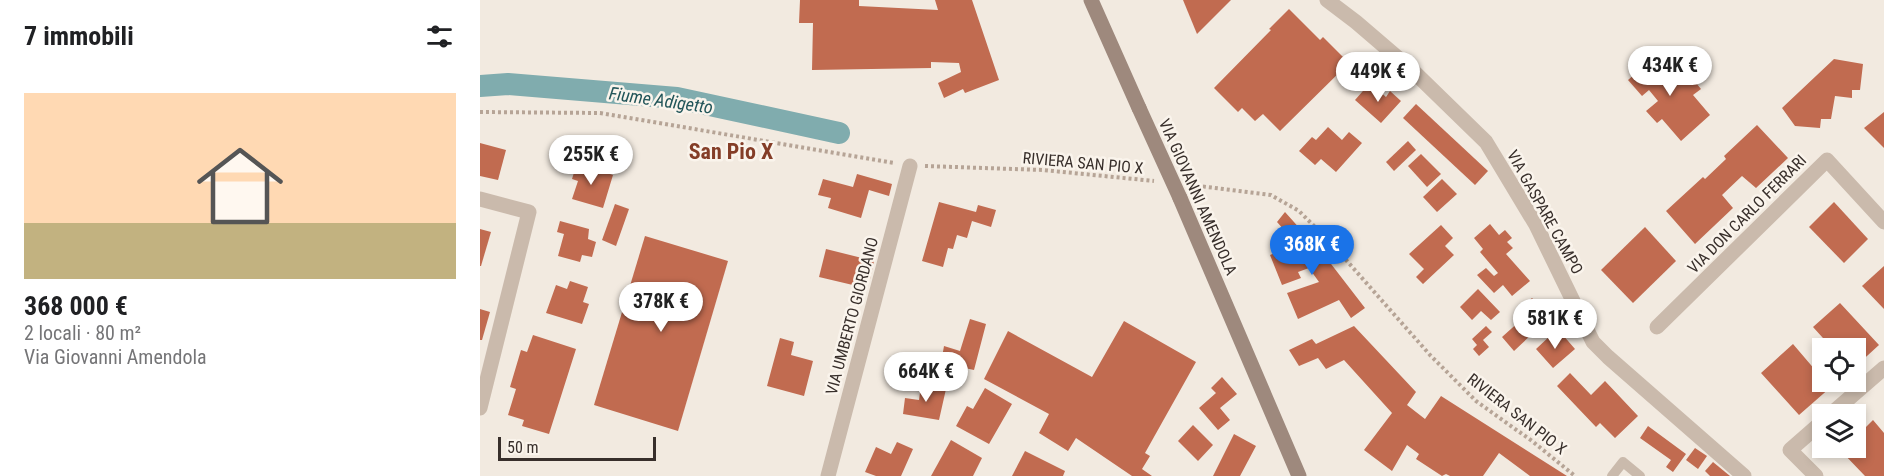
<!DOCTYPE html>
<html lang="it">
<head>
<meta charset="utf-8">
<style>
	body { margin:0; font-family:"Roboto Condensed",sans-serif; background:#f6f6f6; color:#202124; height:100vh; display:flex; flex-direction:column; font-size:22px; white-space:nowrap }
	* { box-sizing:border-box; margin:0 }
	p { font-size:20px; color:#757577 }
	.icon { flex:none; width:33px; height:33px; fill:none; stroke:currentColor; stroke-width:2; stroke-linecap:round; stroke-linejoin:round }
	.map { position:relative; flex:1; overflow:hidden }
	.drawer { display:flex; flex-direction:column; background:#fff; width:480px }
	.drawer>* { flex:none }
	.tools { position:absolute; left:1332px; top:338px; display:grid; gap:12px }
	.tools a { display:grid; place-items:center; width:54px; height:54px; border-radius:0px; background:#fff; box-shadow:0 3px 9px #0003; font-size:30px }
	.scale { position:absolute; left:18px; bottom:15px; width:158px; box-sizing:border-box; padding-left:6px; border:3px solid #382f2b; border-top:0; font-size:16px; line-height:21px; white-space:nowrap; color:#382f2b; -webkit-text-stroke:4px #faf4ec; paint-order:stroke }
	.price { position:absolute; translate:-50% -51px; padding:0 14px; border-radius:21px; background:#fff; color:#222; font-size:20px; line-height:39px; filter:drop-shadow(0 2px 3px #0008) }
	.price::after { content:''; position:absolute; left:50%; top:36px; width:18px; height:14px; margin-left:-9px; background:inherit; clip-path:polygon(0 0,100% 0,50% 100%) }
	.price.active { background:#1a73e8; color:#fff }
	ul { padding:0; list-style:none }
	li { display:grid; align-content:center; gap:12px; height:318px; padding:0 24px }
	li span { display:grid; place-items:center; height:186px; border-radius:0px; color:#555 }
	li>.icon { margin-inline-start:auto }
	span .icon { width:108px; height:108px; fill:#fffc; stroke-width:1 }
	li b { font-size:26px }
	h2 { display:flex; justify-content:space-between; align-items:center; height:72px; padding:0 24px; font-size:26px }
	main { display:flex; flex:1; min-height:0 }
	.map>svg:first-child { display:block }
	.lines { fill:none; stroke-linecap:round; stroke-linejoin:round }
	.canal { stroke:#80acae; stroke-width:22 }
	.building { fill:#c16b50 }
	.path { stroke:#b6a496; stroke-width:4; stroke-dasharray:3 3; stroke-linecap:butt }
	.service { stroke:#cabaac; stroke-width:10 }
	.minor { stroke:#cabaac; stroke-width:15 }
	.secondary { stroke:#9e897d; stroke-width:15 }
	.secondary-bridge { stroke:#9e897d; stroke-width:15 }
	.labels { text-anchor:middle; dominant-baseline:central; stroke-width:5; stroke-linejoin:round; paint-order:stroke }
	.street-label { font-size:16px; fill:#382f2b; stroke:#faf4ec }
	.water-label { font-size:18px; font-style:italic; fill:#225559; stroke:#faf4ec }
	.district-label { font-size:22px; font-weight:bold; fill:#843d27; stroke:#faf4ec }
</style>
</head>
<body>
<main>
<section class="drawer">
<h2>7 immobili<svg class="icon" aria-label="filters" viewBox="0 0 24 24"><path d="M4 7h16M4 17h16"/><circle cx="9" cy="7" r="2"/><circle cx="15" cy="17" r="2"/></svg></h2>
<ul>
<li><span style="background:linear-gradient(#ffd9b3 70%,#c2b280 0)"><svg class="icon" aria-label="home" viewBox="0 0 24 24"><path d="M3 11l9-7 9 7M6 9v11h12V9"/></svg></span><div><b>368 000 €</b><p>2 locali · 80 m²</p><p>Via Giovanni Amendola</p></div></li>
</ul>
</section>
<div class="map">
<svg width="1404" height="476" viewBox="0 0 1404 476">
	<rect width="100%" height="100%" fill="#f2eae0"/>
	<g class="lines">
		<polyline class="canal" points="0,86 28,84 197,98 359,133"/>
	</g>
	<g class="building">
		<polygon points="320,0 379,0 379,6 458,10 455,0 492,0 519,80 485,93 483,89 464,98 458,83 481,72 479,63 451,62 451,68 332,70 333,23 319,23"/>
		<polygon points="703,0 751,0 717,34"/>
		<polygon points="809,9 840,40 843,37 869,63 800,131 783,114 775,121 762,108 758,112 734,88 791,30 789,29"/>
		<polygon points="1178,54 1205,85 1212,78 1221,89 1213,95 1230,115 1201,141 1182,119 1177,123 1166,111 1178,101 1169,90 1162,96 1148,80"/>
		<polygon points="1354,59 1383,64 1380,90 1372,90 1372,98 1355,96 1351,119 1341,119 1340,128 1315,126 1302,108"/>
		<polygon points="890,83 906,97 910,91 921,101 901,123 875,100"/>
		<polygon points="936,104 1008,171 995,185 923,118"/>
		<polygon points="1404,112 1404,148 1384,128"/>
		<polygon points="1277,125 1308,158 1276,188 1262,176 1242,195 1253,208 1215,244 1186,211 1223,177 1225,179 1246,159 1244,156"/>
		<polygon points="848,127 862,140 869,132 882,143 856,172 841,159 835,165 819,151 832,137 836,140"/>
		<polygon points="928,141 936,150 914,171 906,162"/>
		<polygon points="0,143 26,150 18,180 0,176"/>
		<polygon points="941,154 961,174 947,187 928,166"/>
		<polygon points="97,163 133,175 123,208 92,199 98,181 92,179"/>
		<polygon points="377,174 412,184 409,196 389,190 381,218 348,208 351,198 338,195 343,179 373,187"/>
		<polygon points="962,179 977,194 957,212 943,197"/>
		<polygon points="459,202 496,212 498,205 516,210 511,227 492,221 487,238 477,235 473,249 468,248 463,267 442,261"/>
		<polygon points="1354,202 1388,239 1364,263 1329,227"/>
		<polygon points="135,204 149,209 136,246 122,240"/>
		<polygon points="805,212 848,260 885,308 871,318 859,300 818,319 807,293 839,282 829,268 818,272 821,278 802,285 790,255 807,248 809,254 822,250 797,222"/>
		<polygon points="80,221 109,229 108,239 116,242 112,257 102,255 100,262 78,256 84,234 77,232"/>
		<polygon points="1010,224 1019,235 1025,230 1032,238 1027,242 1033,248 1026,254 1050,281 1032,296 1023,285 1014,293 997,275 1006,268 1014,276 1018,273 1000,252 1003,249 994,238"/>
		<polygon points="961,225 973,238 965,246 974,255 943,284 936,277 944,269 929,254"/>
		<polygon points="1165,227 1196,261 1153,303 1121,270"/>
		<polygon points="0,229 11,232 1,266 0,266"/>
		<polygon points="165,236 248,261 198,431 114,405"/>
		<polygon points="346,249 394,261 390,279 379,277 377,286 339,277"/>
		<polygon points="1404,266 1404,309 1382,286"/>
		<polygon points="90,281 108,287 103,302 109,304 102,324 66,313 76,285 87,289"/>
		<polygon points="998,289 1020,312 1011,320 1001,311 992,320 980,307"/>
		<polygon points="1052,298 1070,317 1034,351 1022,337 1041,320 1035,314"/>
		<polygon points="1360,303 1399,345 1376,366 1376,348 1352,348 1333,327"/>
		<polygon points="0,309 10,312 2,340 0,340"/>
		<polygon points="490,319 506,324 494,370 461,363 464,346 480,351"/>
		<polygon points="644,321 716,362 665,453 670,456 662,469 672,476 652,476 596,438 588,451 559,433 569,414 504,379 528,331 612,377"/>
		<polygon points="874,326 936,392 927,405 945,419 961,396 1087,476 1050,476 1019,453 1003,476 970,476 966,474 962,476 936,459 939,454 927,445 912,471 884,450 912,413 864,360 846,369 838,358 819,366 809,350 832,339 836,344"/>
		<polygon points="1006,326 1012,332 1003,340 1009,347 999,356 993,349 997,345 992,339"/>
		<polygon points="1082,334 1095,349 1073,368 1056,349 1071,335 1075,340"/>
		<polygon points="53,335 96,349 69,434 42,426 44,420 28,415 36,389 30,387 41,350 47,352"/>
		<polygon points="300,338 314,342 311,355 333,361 324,396 287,386"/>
		<polygon points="1313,344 1342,378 1342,381 1345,381 1351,387 1319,415 1281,373"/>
		<polygon points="1090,373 1111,395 1125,381 1158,416 1135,438 1120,423 1116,427 1077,386"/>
		<polygon points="742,377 757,394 740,408 750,420 738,430 719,408 736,393 731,388"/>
		<polygon points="441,385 466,389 459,420 423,414 425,398 439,400"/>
		<polygon points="505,388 532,404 509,444 476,426 487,406 493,409"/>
		<polygon points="1393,420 1404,433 1404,476 1385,476 1361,451 1366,447 1376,447 1376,437"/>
		<polygon points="713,425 733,445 718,461 698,441"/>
		<polygon points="1168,426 1206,454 1193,472 1186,467 1191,460 1160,438"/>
		<polygon points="754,434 776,446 760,476 733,476"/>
		<polygon points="471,440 502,458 493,476 451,476"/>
		<polygon points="417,442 433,449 421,476 396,476 385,472 396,447 411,454"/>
		<polygon points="1215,448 1227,456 1218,469 1206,460"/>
		<polygon points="545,451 585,471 583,476 532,476"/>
		<polygon points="1233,462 1250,476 1230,476 1225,471"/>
	</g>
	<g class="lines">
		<g class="path">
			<polyline points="0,112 120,113 414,163"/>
			<polyline points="445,166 563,170 674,181"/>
			<polyline points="711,185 791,195 819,211 852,244 950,355 996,401 1052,441 1095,476"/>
		</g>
		<polyline class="service" points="1132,476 1143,462 1160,476"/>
		<g class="minor">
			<polyline points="847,0 876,22 932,70 1006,142 1056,225 1113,342 1128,357 1264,476"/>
			<polyline points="0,199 49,212 0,408"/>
			<polyline points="1177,327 1347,160 1404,222"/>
			<polyline points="1351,414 1404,368"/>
			<polyline points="348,476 430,166"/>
			<polyline points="1336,476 1310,450 1342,422"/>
		</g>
		<g class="secondary">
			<polyline points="611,0 659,108"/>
			<polyline points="700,198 819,476"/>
		</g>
		<polyline class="secondary-bridge" points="659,108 700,198"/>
	</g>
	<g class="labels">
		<g class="street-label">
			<text transform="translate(603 163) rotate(5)">RIVIERA SAN PIO X</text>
			<text transform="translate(718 197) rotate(66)">VIA GIOVANNI AMENDOLA</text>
			<text transform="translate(1065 212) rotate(61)">VIA GASPARE CAMPO</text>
			<text transform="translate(1267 214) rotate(-45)">VIA DON CARLO FERRARI</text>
			<text transform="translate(372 316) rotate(-75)">VIA UMBERTO GIORDANO</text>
			<text transform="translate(1037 414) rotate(38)">RIVIERA SAN PIO X</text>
		</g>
		<g class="water-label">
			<text transform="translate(181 100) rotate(8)">Fiume Adigetto</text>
		</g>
		<g class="district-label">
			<text x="251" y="151">San Pio X</text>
		</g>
	</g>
</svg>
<div class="tools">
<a><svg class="icon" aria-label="locate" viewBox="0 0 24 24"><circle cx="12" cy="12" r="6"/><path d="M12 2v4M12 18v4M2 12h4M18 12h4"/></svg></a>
<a><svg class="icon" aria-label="layers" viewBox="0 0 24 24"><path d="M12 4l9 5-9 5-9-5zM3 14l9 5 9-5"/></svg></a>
</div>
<div class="scale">50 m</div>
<b class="price" style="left:1190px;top:97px">434K €</b>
<b class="price" style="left:898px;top:103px">449K €</b>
<b class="price" style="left:111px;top:186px">255K €</b>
<b class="price active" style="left:832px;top:276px">368K €</b>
<b class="price" style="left:181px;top:333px">378K €</b>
<b class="price" style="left:1075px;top:350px">581K €</b>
<b class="price" style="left:446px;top:403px">664K €</b>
</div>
</main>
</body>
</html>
